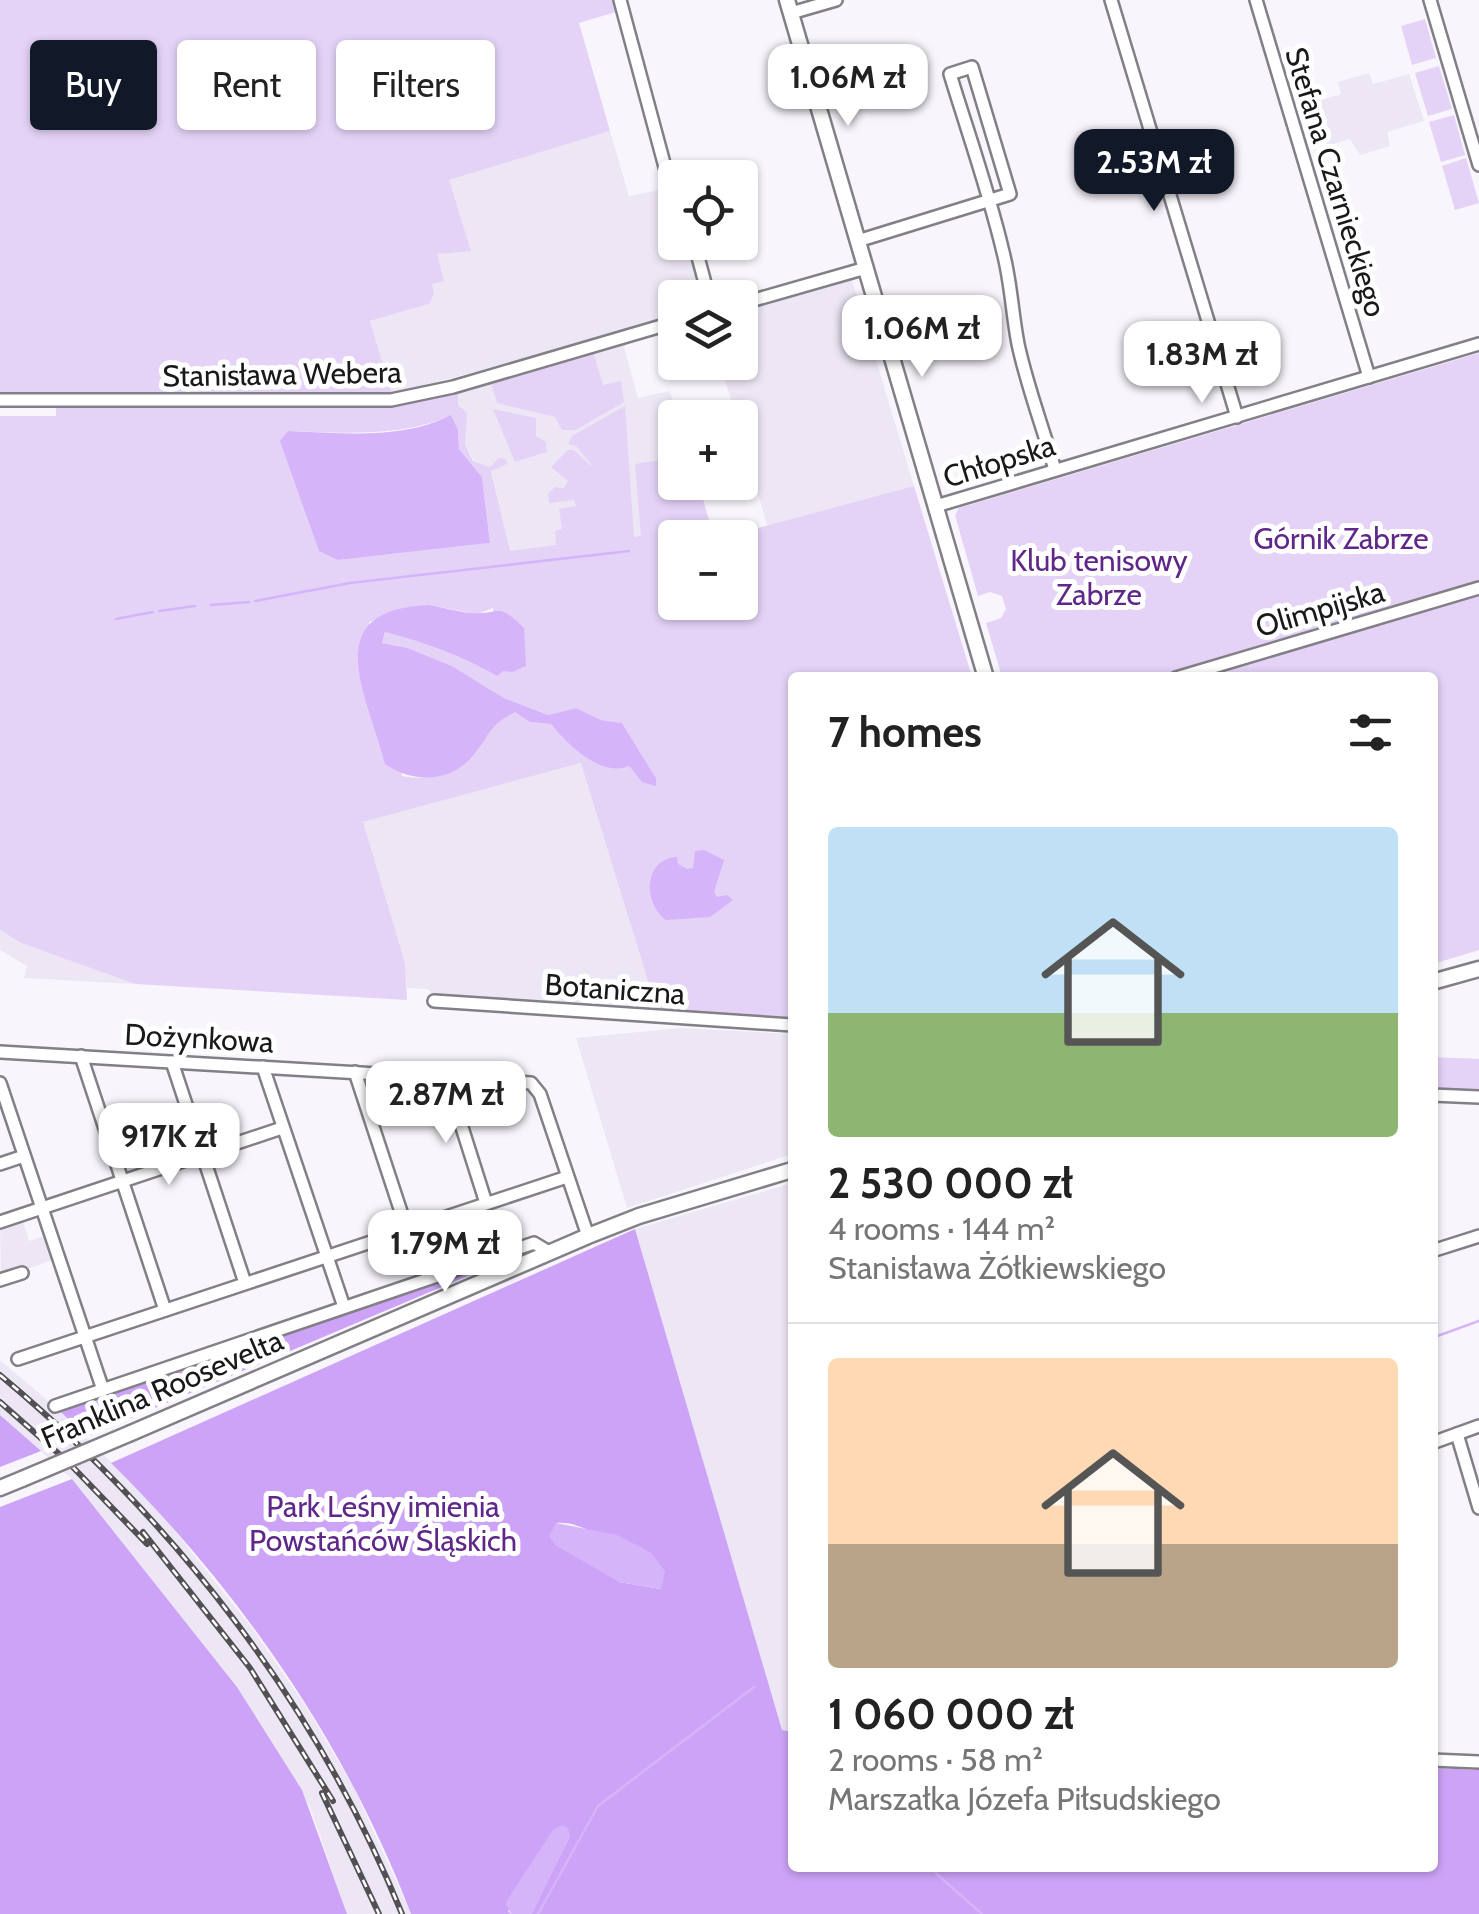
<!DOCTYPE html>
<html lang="en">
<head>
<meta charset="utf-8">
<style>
	body { margin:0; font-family:Cabin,sans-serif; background:#f2f2f2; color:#222; height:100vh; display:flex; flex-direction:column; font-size:38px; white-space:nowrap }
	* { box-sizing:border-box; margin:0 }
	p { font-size:32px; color:#767676 }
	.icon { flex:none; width:55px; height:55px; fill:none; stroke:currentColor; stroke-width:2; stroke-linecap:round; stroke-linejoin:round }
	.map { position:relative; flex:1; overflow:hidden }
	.drawer { position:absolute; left:788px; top:672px; width:650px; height:1200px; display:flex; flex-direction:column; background:#fff; border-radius:10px; box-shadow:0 2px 8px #0004 }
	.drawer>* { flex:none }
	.hud { position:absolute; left:30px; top:40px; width:608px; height:90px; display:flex; gap:20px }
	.buttons { position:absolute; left:658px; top:160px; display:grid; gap:20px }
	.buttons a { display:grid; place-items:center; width:100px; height:100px; border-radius:10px; background:#fff; box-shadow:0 2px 8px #0004; font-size:50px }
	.price { position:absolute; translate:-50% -85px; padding:0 22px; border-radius:20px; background:#fff; color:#222; font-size:32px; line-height:65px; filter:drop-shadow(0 2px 5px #0008) }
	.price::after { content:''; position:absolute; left:50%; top:60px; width:30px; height:22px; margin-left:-15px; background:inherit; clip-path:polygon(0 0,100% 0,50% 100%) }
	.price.selected { background:#111827; color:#fff }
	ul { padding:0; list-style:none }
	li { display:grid; align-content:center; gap:20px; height:530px; padding:0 40px }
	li+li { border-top:2px solid #e0e0e0 }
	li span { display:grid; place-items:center; height:310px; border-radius:10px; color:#555 }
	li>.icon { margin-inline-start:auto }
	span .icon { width:180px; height:180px; fill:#fffc; stroke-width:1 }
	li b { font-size:42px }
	h2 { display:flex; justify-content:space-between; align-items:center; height:120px; padding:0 40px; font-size:42px }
	.tag { padding:0 35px; border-radius:10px; background:#fff; box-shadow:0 2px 8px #0004; font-size:35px; line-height:90px }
	.tag.selected { background:#111827; color:#fff }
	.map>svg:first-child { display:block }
	.built { fill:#ede7f5 }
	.green { fill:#e4d3f7; fill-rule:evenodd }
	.forest { fill:#cda3f8; fill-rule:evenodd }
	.water { fill:#d5b4f9 }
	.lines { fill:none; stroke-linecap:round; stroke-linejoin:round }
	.stream { stroke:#d5b4f9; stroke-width:2.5 }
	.minor-casing { stroke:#827f86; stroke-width:16 }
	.tertiary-casing { stroke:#827f86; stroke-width:19 }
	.minor { stroke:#fff; stroke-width:11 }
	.tertiary { stroke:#fff; stroke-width:14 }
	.rail-casing { stroke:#525053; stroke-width:6 }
	.rail { stroke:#fff; stroke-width:2.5; stroke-dasharray:8; stroke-linecap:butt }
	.tertiary-bridge-casing { stroke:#827f86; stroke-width:19; stroke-linecap:butt }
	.tertiary-bridge { stroke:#fff; stroke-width:14 }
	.labels { text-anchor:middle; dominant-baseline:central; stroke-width:10; stroke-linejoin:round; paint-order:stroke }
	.street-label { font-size:30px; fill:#19181a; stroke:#fff }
	.park-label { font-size:30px; fill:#5e2789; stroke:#fff }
</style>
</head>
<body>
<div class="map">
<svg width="1479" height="1914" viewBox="0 0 1479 1914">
	<rect width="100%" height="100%" fill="#f8f5fc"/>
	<g class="built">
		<polygon points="1369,73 1373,84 1409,74 1424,121 1387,132 1390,146 1360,155 1350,139 1314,150 1302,106 1341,94 1338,82"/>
		<polygon points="610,131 629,196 673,187 675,242 690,243 707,297 675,298 675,318 392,394 370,321 429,304 432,283 444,281 436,254 448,180"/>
		<polygon points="851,277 914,486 768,529 740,431 740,418 736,417 720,363 740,362 740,309"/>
		<polygon points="629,340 624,347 638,398 670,391 678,417 675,418 675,482 698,483 714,537 675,538 510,555 491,468 474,461 465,444 466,413 458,405 458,390"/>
		<polygon points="582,763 658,1013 438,998 427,989 407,988 405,963 362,822"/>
		<polygon points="0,930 21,943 135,984 24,978 27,966 0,950"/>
		<polygon points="680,1028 792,1034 792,1154 627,1208 576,1038"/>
		<polygon points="792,1183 792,1732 782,1731 635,1229"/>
		<polygon points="22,1218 29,1241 48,1235 56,1259 1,1278 0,1225"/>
		<polygon points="0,1360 60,1411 154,1505 252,1628 305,1705 354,1788 411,1914 347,1914 310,1807 237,1687 72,1479 0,1415"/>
	</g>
	<g class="green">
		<polygon points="0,0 616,0 619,11 579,23 610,131 449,180 471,251 437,254 444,281 432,284 434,294 429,304 370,321 392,394 137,397 104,392 0,392"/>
		<polygon points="1425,19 1436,58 1412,65 1401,26"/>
		<polygon points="1439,66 1452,109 1428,116 1415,73"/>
		<polygon points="1454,115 1465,155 1441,162 1429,122"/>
		<polygon points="1466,158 1479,203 1455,210 1442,166"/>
		<polygon points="593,351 603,385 621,381 624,402 576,430 562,430 555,417 497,403 491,383"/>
		<polygon points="1479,353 1479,950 1433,964 1432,678 1002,677 986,623 1001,618 1006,609 1002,596 990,592 978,596 955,515 959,508"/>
		<path d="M458,390V405L467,413L465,444L473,461L490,467L499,458L506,459L507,464L491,471L510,551L556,545L555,531L562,529L559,509L576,506L574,500L549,503L548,493L555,487L564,488L568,481L551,467L568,450H574L594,468L576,446L568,444L572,436L625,406L634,537L641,536L635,464L675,458V482L698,483L714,537L675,538V602H740V538L725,537L914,486L972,677L792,678V1020L658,1013L581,763L363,822L405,963L407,1000L135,984L21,943L0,930V416H56V408L372,407L413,402ZM451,416L458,430L459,449L482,477L490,543L338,560L288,431C343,433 400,437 451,416ZM429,605L477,614L493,608L497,676C460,655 426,643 385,632L382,643L408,648L452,666L504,698L548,715L576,708L601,720L622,723L656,778L642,782L629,766C593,768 573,750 551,724L531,722L515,711C480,731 493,736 471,758C453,777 425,780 402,776L369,622Z"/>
		<polygon points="493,409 536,418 536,436 546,442 547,452 515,462"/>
		<polygon points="1432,1057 1479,1059 1479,1093 1433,1091"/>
	</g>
	<g class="forest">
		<path d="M635,1229L782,1730L792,1732V1868H1432L1433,1768L1479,1770V1914H531L570,1836L508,1911L511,1914H411C347,1745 239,1589 111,1463ZM556,1523C596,1520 632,1565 661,1589L619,1582Z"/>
		<polygon points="508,1259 86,1437 60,1411 481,1267"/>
		<polygon points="0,1415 41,1451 0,1467"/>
		<polygon points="72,1479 237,1687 302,1790 347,1914 0,1914 0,1507"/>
	</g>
	<g class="water">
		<path d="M451,415L458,430L459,449L482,477L490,543L338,560L319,551L280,441L288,431C341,433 403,440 451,415Z"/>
		<path d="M429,605C443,607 457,612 472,613C502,615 496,601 524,628L526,666L512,672L503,671L497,676C460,655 426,643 385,632L382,643L408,648L452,666L504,698L548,715L576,708L601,720L622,723L656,778V786L642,782L629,766C601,778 567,744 551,724L530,722L515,712C484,728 492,735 472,757C448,784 411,782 385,764C366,691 317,610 429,605Z"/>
		<path d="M704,850L724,860L714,892L717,897L727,895L733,900L710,917L666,920C643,903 643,859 677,857L678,864L687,869L693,868L695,851Z"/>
		<polygon points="556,1523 617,1535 650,1552 665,1571 661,1589 619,1582 555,1545 549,1536"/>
		<polygon points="562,1825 568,1828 570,1836 532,1914 511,1914 506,1904 509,1897 553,1830"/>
	</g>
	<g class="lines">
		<g class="stream">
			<polyline points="255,601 350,583 629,551"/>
			<polyline points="211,605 249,602"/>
			<polyline points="159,611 195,606"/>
			<polyline points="116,619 153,612"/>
			<polyline points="1432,1338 1479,1321"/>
			<polyline points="930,1868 982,1914"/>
			<polyline points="538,1914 598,1806 754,1687"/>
		</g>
		<defs>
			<g id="minor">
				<polyline points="620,0 665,167 675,185"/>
				<polyline points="1111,0 1237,417"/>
				<polyline points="1256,0 1369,377"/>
				<polyline points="1430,0 1479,165"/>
				<polyline points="791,13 836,0"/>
				<path d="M858,240L864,239C912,224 961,209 1010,194L972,67L950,74C968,133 989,192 1003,252C1011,282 1012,313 1018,344C1027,386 1043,428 1055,470"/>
				<polyline points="694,242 709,298"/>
				<polyline points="740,304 866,268"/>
				<polyline points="0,400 391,400 453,387 675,322"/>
				<polyline points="936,506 1479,344"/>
				<polyline points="1176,678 1479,588"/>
				<polyline points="434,1001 792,1025"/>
				<polyline points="0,1052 531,1083 540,1094 588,1236"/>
				<polyline points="81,1056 165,1310"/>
				<polyline points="172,1062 245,1283"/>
				<polyline points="263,1067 344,1307"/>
				<polyline points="355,1072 407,1230"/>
				<polyline points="446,1077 486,1203"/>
				<polyline points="0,1083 103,1390"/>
				<polyline points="1432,1095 1479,1097"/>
				<polyline points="0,1164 24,1156"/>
				<polyline points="0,1222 282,1128"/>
				<polyline points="1432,1251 1479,1236"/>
				<polyline points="0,1280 22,1273"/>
				<polyline points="18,1359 567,1177"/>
				<polyline points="55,1406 534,1243 549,1252"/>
				<polyline points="1457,1434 1479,1508"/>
				<polyline points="1432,1443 1479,1426"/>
				<polyline points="1432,1760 1479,1762"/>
			</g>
			<g id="tertiary">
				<polyline points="787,0 986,678"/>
				<polyline points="1432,982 1479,969"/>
				<polyline points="131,1433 588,1236 639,1216 792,1170"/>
				<polyline points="0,1488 22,1479"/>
			</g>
		</defs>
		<use href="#minor" class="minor-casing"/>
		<use href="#tertiary" class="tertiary-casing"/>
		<use href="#minor" class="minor"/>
		<use href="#tertiary" class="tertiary"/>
		<defs>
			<g id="rail">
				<path d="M0,1375C175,1521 316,1703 402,1914"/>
				<polyline points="0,1402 67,1461 147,1544"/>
				<polyline points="143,1532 250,1668 333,1801"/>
				<polyline points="322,1793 379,1914"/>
			</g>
		</defs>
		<use href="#rail" class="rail-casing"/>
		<use href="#rail" class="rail"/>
		<defs>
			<polyline id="tertiary-bridge" points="22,1479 131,1433"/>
		</defs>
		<use href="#tertiary-bridge" class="tertiary-bridge-casing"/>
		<use href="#tertiary-bridge" class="tertiary-bridge"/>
	</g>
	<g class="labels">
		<g class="street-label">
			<text transform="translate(1336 182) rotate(73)">Stefana Czarnieckiego</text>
			<text transform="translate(282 374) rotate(-1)">Stanisława Webera</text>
			<text transform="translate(999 461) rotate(-17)">Chłopska</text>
			<text transform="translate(1320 609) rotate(-16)">Olimpijska</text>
			<text transform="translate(615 989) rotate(4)">Botaniczna</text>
			<text transform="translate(199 1038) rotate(3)">Dożynkowa</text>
			<text transform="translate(162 1389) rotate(-23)">Franklina Roosevelta</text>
		</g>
		<g class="park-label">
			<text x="1341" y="538">Górnik Zabrze</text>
			<text x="1099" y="560">Klub tenisowy<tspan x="1099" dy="34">Zabrze</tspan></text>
			<text x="383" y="1506">Park Leśny imienia<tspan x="383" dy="34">Powstańców Śląskich</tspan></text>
		</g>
	</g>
</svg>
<div class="buttons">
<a><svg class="icon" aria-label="locate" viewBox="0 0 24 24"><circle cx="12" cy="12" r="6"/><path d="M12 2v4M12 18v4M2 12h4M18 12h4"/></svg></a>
<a><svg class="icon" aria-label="layers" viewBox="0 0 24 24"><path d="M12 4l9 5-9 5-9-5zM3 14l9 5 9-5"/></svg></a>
<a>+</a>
<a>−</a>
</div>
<b class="price" style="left:848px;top:129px">1.06M zł</b>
<b class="price selected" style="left:1154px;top:214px">2.53M zł</b>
<b class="price" style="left:922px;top:380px">1.06M zł</b>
<b class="price" style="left:1202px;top:406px">1.83M zł</b>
<b class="price" style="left:446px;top:1146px">2.87M zł</b>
<b class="price" style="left:169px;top:1188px">917K zł</b>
<b class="price" style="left:445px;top:1295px">1.79M zł</b>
<div class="hud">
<a class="tag selected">Buy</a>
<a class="tag">Rent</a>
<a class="tag">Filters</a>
</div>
<section class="drawer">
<h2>7 homes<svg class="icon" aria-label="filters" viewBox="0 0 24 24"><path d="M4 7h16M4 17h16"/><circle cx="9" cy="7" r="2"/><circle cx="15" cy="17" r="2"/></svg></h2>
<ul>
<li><span style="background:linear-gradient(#bfe0f5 60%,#8fb573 0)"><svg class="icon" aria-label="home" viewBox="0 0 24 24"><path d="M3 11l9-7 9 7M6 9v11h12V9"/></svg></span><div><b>2 530 000 zł</b><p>4 rooms · 144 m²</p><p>Stanisława Żółkiewskiego</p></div></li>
<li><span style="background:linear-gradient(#ffd9b3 60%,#b9a48a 0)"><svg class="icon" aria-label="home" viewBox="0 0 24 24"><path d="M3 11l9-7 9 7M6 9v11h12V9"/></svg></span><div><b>1 060 000 zł</b><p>2 rooms · 58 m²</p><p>Marszałka Józefa Piłsudskiego</p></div></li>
</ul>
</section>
</div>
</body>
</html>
